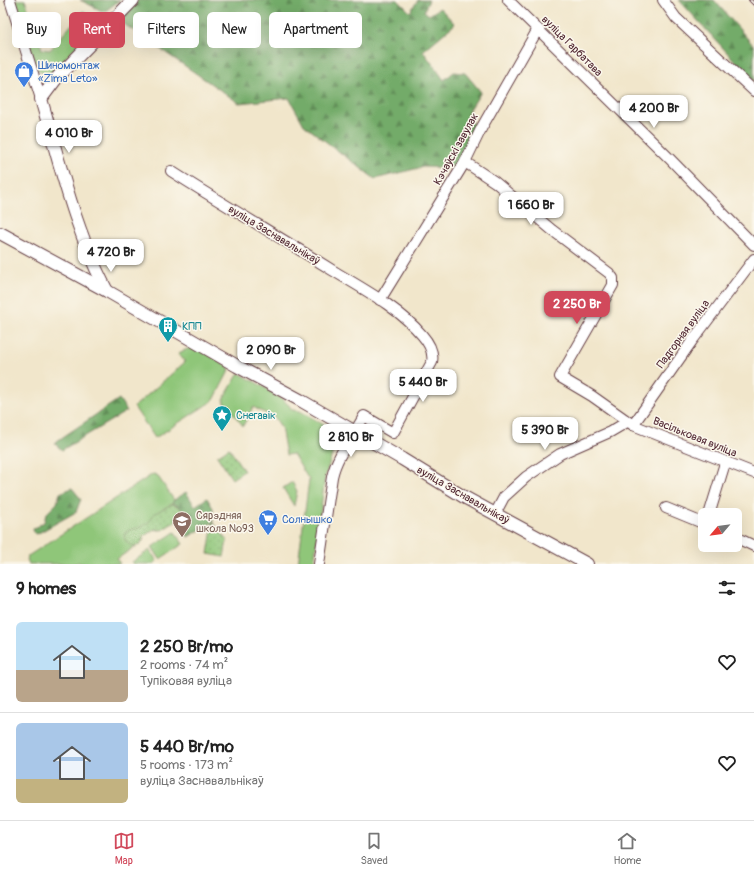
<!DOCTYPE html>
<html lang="en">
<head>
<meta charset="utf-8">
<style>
	body { margin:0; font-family:Pangolin,sans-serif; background:#f2f2f2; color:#222; height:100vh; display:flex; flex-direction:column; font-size:15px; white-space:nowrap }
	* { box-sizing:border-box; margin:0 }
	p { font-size:13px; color:#767676 }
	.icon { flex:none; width:22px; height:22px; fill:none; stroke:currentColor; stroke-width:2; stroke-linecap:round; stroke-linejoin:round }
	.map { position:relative; height:564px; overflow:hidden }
	.details { display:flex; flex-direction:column; background:#fff; flex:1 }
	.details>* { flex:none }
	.banner { position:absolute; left:12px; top:12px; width:400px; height:36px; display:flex; gap:8px }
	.needle { width:26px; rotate:241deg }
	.controls { position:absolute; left:698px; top:508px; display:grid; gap:8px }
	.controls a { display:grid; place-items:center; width:44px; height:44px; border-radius:6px; background:#fff; box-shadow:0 4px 16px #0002; font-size:20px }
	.price { position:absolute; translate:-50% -34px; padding:0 9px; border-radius:8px; background:#fff; color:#222; font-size:13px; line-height:26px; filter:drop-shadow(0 1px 2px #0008) }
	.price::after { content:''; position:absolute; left:50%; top:24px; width:12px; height:9px; margin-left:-6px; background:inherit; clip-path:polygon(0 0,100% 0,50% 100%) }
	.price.active { background:#d1495b; color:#fff }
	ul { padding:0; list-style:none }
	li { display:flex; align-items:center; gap:12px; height:100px; padding:0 16px }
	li+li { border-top:1px solid #e0e0e0 }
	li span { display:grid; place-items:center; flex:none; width:112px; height:80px; border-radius:6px; color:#555 }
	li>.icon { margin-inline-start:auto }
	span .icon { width:48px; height:48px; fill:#fffc; stroke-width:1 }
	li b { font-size:17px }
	h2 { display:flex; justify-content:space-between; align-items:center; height:48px; padding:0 16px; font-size:17px }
	.tag { padding:0 14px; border-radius:6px; background:#fff; box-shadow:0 4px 16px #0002; font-size:14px; line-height:36px }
	.tag.active { background:#d1495b; color:#fff }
	.dock { display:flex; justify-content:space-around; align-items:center; height:56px; border-top:1px solid #e0e0e0; background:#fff; font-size:11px; color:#767676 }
	.dock a { display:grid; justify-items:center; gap:2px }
	.dock .active { color:#d1495b }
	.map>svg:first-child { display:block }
	.green { fill:#8fc679; stroke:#6c7252 }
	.forest { fill:url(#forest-firs); stroke:#5e654a }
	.park { fill:url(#park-dots); stroke:#6c7252 }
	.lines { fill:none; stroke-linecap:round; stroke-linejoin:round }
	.minor-casing { stroke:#633d43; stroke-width:12 }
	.major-casing { stroke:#633d43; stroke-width:14 }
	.minor { stroke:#fff; stroke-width:10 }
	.major { stroke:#fff; stroke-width:12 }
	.rail-casing { stroke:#4a1f2b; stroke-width:3.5 }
	.rail { stroke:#fbf7ec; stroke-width:2; stroke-dasharray:6; stroke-linecap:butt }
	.labels { text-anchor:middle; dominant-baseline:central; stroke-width:3; stroke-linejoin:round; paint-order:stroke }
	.street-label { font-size:11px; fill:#4a1f2b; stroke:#fbf7ec }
	.shop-label { font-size:11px; fill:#366cbe; stroke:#fbf7ec; text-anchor:start }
	.culture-label { font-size:11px; fill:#0d838f; stroke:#fbf7ec; text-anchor:start }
	.education-label { font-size:11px; fill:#785e54; stroke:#fbf7ec; text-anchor:start }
</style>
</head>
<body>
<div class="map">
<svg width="754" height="564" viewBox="0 0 754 564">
	<defs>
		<pattern id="forest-firs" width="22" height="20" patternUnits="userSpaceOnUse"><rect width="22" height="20" fill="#73ab69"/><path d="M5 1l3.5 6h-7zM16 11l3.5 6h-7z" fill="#608b57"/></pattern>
		<pattern id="park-dots" width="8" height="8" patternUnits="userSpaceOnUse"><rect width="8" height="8" fill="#8fc679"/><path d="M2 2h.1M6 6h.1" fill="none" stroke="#77a063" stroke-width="1.8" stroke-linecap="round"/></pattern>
	</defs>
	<rect width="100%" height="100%" fill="#fbf7ec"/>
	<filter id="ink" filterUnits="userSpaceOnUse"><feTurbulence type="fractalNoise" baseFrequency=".025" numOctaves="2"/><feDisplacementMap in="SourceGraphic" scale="8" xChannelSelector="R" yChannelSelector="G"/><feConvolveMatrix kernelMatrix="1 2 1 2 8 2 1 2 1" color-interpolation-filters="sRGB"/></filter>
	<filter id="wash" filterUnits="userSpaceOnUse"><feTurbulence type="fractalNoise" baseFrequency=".012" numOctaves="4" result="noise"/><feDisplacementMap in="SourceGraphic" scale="16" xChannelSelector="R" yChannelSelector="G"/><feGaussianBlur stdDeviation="0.9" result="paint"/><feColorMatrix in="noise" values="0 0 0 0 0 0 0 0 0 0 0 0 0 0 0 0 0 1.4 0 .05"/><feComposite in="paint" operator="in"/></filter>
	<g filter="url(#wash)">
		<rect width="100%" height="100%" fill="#f1e6cb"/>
		<g class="green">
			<path d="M14,0H25L42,49L50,50L83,11C92,16 94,18 93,29L52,72L44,74L37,69Z"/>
			<polygon points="195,346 228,366 230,369 214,400 155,438 134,407 185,362 178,353"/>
			<path d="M239,373C251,380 287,398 292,410L300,411L333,430L337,434V439L325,477L314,564H298L309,480L293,454L286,455L281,427L275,418L253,407L243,426L223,400Z"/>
			<polygon points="153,474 157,475 174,500 172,504 181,517 178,520 169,506 166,508 160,530 139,528 143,539 142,542 117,559 120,564 81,564 79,562 75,564 29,564 27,560 28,556"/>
			<polygon points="292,482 297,491 294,506 283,488"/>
			<polygon points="175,532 183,544 160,559 152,547"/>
			<polygon points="150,550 157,561 153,564 134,564 132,562"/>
		</g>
		<g class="forest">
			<polygon points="80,0 120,0 104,12"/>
			<polygon points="138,0 398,0 410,12 418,0 429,0 424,11 429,15 440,8 455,24 423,51 444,80 454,72 465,73 481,92 467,114 477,130 455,168 423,167 375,179 304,125 289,98 239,103 118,20"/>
			<polygon points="679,0 714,0 754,46 754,82"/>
			<polygon points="119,399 127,411 62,450 54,443"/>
			<polygon points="72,488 81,499 76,512 37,534 34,533 33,529 44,522 46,514 57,503 60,493"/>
			<path d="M186,492L195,506L207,498L213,508V522L188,537L178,520L182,515C181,508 180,505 172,504L174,500Z"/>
		</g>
		<g class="park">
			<polygon points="229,448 244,471 232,479 217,456"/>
			<path d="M172,504L178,506L181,509L182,513L181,517L178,520L162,530L155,529L144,536C143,541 140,546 134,546C131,546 128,544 126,541C119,528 136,530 140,527C143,526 146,524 148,523C151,520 151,518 153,515C158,511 166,507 172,504Z"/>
			<polygon points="213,522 227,540 224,557 208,554"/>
		</g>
	</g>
	<g filter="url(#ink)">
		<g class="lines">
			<defs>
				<g id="minor">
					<polyline points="10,0 41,99"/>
					<polyline points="508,0 670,159 754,245"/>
					<polyline points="663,0 676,18 754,91"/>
					<polyline points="465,162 495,182 552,230 609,273 613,278 613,285 560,377 592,396 633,425 754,473"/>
					<path d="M171,171C224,205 278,236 332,270C363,289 398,307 422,335C429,343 434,352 432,362L393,433L364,416C353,437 337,454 332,477L319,564"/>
					<polyline points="380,300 465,162 482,127 538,29"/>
					<polyline points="633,425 692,341 754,259"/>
					<polyline points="666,508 705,524"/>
					<polyline points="495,514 504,497 526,477 560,454 610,432 627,422"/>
					<polyline points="709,515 725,463"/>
					<polyline points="735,537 754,546"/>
				</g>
				<g id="major">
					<polyline points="0,233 107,291 237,366 300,400 402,459 464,497 587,564"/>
					<path d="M107,291C75,231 60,164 41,99L56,79L133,0"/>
				</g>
			</defs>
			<use href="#minor" class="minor-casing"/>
			<use href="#major" class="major-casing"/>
			<use href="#minor" class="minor"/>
			<use href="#major" class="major"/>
			<defs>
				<polyline id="rail" points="750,0 754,4"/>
			</defs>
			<use href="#rail" class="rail-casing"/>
			<use href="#rail" class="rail"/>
		</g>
	</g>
	<defs>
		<symbol id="shop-pin" viewBox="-11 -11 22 30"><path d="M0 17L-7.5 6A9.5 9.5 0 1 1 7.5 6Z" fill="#3f7fe0" stroke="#fbf7ec"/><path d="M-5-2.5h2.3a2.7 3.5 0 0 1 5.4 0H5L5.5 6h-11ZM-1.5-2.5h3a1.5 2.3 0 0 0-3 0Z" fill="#fff"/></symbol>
		<symbol id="building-pin" viewBox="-11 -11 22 30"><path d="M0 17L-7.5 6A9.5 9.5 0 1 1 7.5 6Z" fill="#0f9aa8" stroke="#fbf7ec"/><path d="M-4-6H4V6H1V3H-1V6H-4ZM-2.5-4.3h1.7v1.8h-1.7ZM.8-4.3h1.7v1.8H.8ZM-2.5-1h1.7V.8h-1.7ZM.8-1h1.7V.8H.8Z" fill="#fff"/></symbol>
		<symbol id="sight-pin" viewBox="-11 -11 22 30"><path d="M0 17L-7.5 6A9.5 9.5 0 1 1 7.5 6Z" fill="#0f9aa8" stroke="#fbf7ec"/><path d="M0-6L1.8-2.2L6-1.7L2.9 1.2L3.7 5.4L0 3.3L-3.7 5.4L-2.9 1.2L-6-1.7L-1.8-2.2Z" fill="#fff"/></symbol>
		<symbol id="supermarket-pin" viewBox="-11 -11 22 30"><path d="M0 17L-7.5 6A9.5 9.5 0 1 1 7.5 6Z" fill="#3f7fe0" stroke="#fbf7ec"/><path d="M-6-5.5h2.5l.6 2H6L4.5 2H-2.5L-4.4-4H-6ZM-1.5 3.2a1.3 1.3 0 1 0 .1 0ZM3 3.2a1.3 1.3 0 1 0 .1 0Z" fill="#fff"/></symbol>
		<symbol id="school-pin" viewBox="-11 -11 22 30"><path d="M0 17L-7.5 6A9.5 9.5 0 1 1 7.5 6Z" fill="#8d6e63" stroke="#fbf7ec"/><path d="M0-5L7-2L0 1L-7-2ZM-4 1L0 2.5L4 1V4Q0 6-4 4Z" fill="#fff"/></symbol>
	</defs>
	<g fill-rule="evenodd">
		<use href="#shop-pin" x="13" y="60" width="22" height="30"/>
		<use href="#building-pin" x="157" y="315" width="22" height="30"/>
		<use href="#sight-pin" x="211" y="404" width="22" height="30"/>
		<use href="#supermarket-pin" x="257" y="508" width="22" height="30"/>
		<use href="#school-pin" x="171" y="510" width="22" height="30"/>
	</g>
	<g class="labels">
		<g class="street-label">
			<text transform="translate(572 46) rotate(45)">вуліца Гарбатава</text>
			<text transform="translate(456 149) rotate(-61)">Кэчаўскі завулак</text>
			<text transform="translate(274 235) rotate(31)">вуліца Заснавальнікаў</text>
			<text transform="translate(683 334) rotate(-54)">Падгорная вуліца</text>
			<text transform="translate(695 437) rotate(22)">Васільковая вуліца</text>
			<text transform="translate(463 495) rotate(30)">вуліца Заснавальнікаў</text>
		</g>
		<g class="shop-label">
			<text x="38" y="65">Шиномонтаж<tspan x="38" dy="13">«Zima Leto»</tspan></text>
			<text x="282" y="519">Солнышко</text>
		</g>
		<g class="culture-label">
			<text x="182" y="326">КПП</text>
			<text x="236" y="415">Снегавік</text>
		</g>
		<g class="education-label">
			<text x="196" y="515">Сярэдняя<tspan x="196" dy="13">школа №93</tspan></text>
		</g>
	</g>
</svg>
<div class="controls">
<a><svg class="needle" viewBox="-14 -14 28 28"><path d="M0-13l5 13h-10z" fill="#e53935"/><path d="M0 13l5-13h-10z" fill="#767676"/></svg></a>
</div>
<b class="price" style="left:654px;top:129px">4 200 Br</b>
<b class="price" style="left:69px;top:154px">4 010 Br</b>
<b class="price" style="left:531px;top:226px">1 660 Br</b>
<b class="price" style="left:111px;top:273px">4 720 Br</b>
<b class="price active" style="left:577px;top:325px">2 250 Br</b>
<b class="price" style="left:271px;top:371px">2 090 Br</b>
<b class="price" style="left:423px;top:403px">5 440 Br</b>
<b class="price" style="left:545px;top:451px">5 390 Br</b>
<b class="price" style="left:351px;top:458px">2 810 Br</b>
<div class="banner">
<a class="tag">Buy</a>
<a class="tag active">Rent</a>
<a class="tag">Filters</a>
<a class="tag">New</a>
<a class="tag">Apartment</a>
</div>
</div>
<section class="details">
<h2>9 homes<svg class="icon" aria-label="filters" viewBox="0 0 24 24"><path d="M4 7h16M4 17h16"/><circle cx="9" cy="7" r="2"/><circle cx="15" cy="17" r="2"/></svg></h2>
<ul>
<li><span style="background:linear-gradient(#bfe0f5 60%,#b9a48a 0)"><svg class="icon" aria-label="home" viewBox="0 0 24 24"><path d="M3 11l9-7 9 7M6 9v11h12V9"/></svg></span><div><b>2 250 Br/mo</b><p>2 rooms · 74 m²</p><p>Тупіковая вуліца</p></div><svg class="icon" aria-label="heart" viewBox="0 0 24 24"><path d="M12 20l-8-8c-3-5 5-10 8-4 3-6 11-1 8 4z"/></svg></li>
<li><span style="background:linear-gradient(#a9c7e8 70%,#c2b280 0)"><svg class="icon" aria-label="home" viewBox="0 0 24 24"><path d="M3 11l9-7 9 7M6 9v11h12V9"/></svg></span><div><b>5 440 Br/mo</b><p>5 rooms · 173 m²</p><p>вуліца Заснавальнікаў</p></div><svg class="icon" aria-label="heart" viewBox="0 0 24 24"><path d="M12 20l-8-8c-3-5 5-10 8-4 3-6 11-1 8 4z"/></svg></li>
</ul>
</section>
<nav class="dock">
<a class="active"><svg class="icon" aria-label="map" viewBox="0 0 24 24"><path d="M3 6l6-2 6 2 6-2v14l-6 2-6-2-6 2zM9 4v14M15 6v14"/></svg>Map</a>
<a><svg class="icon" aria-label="saved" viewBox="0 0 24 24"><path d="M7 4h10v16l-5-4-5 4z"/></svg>Saved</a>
<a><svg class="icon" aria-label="home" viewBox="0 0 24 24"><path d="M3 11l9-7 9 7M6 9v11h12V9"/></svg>Home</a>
</nav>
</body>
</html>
